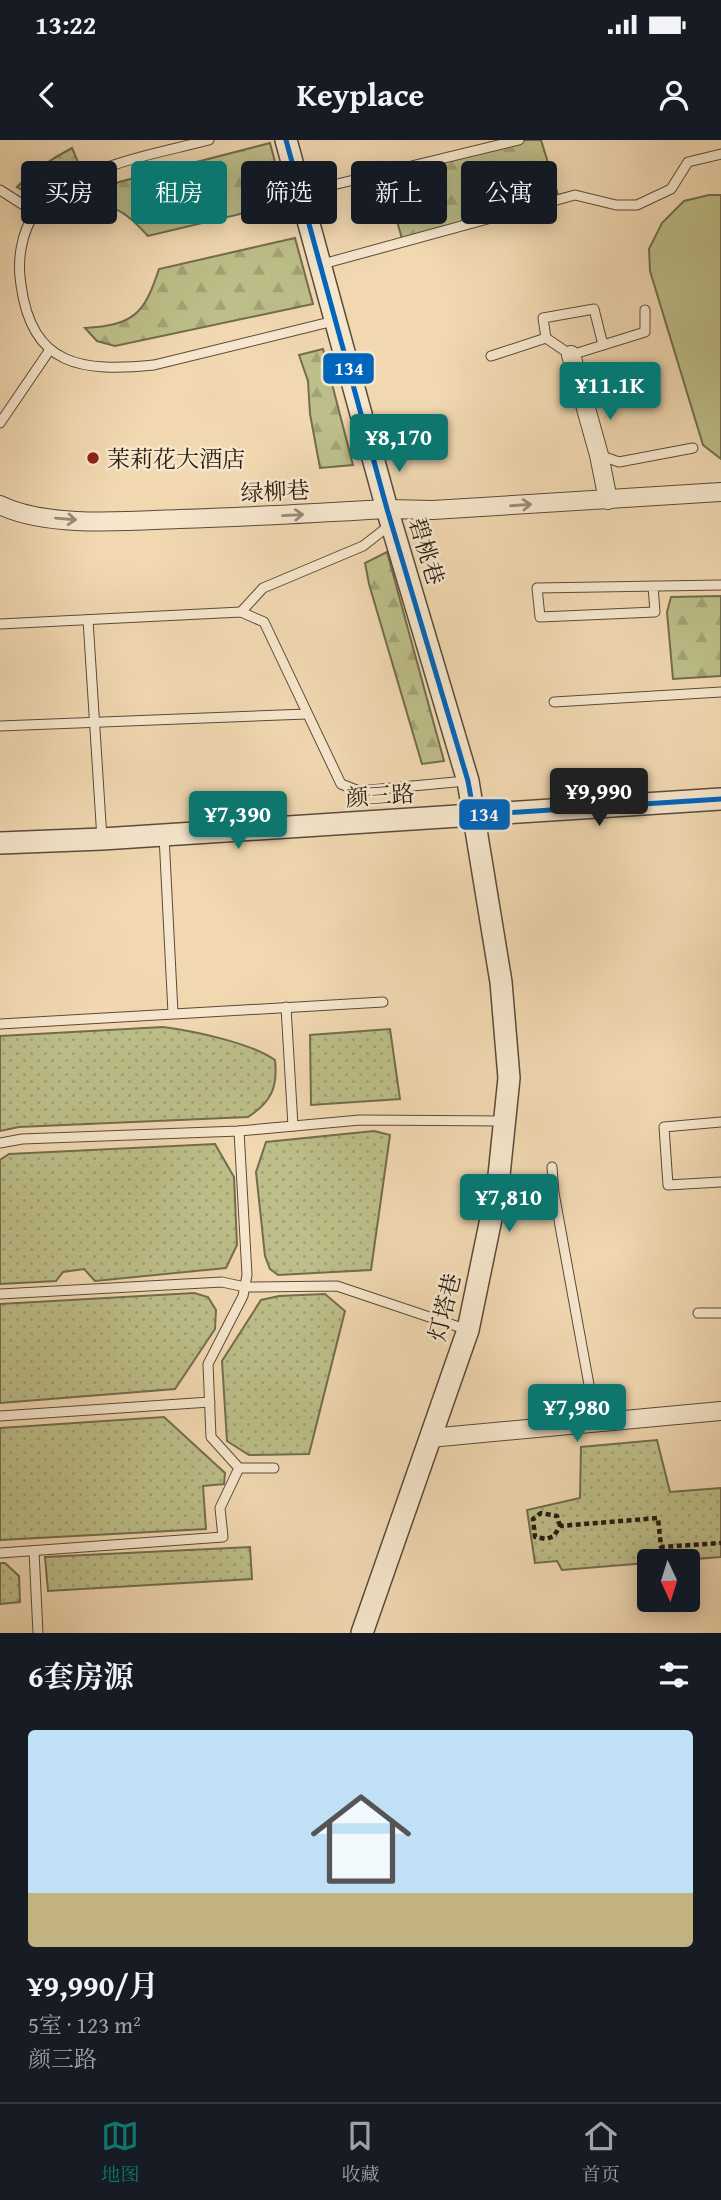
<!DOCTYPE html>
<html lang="zh">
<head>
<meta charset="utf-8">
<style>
	body { margin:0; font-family:"Gentium Book Plus","Noto Serif SC",serif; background:#20242c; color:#f1f3f6; height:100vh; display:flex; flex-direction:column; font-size:26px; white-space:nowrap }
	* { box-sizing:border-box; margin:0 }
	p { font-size:23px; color:#9ea1a6 }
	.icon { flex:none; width:38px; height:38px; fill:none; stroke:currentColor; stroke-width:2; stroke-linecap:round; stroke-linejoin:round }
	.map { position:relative; height:1493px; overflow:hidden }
	.side { display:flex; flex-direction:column; background:#171b24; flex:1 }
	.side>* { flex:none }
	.guide { position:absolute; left:21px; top:21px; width:679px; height:63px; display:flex; gap:14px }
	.needle { width:46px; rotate:176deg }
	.fabs { position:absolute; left:637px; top:1409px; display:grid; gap:14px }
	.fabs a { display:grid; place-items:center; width:63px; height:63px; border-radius:7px; background:#171b24; box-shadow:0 4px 18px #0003; font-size:35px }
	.price { position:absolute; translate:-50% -60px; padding:0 16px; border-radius:7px; background:#0f766e; color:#fff; font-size:23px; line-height:46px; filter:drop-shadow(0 2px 4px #0008) }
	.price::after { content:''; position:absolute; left:50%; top:42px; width:21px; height:16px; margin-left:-10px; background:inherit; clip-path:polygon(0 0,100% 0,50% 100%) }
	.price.on { background:#222; color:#fff }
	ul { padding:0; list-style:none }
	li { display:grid; align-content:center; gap:14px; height:371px; padding:0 28px }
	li+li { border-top:2px solid #363941 }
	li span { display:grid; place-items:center; height:217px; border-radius:7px; color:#555 }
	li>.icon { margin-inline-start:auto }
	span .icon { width:126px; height:126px; fill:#fffc; stroke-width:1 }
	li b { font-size:30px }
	h2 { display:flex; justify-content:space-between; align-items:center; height:84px; padding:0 28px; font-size:30px }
	.pill { padding:0 24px; border-radius:7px; background:#171b24; box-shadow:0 4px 18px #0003; font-size:24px; line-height:63px }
	.pill.on { background:#0f766e; color:#fff }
	.status { display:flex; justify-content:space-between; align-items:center; height:49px; padding:0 35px; background:#171b24; direction:ltr }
	.status svg { height:19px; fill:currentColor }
	header { display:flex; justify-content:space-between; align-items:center; height:91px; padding:0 28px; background:#171b24; font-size:32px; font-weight:800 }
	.menu { display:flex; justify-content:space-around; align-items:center; height:98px; border-top:2px solid #363941; background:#171b24; font-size:19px; color:#9ea1a6 }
	.menu a { display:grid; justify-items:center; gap:4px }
	.menu .on { color:#0f766e }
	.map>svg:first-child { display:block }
	.green { fill:url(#green-dots); stroke:#726d4e; stroke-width:2 }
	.forest { fill:url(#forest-firs); stroke:#726d4e; stroke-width:2 }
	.pitch { fill:#bdbe89; stroke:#726d4e; stroke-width:2 }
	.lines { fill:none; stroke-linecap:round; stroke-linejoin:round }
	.service-casing { stroke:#5a4b3a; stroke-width:11 }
	.minor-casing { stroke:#5a4b3a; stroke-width:20 }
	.tertiary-casing { stroke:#5a4b3a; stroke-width:24 }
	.path { stroke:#281c12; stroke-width:4.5; stroke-dasharray:5 3.5; stroke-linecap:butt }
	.service { stroke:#f6e6cc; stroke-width:9 }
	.minor { stroke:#f6e6cc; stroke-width:18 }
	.tertiary { stroke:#f6e6cc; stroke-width:21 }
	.bus-1-casing { stroke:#f6e6cc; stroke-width:10 }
	.bus-1 { stroke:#0065bd; stroke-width:5 }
	.oneway { stroke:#998b78 }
	.poi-dot { fill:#8f2418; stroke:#f6e6cc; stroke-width:2.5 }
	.labels { text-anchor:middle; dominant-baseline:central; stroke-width:5; stroke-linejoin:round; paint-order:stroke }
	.poi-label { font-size:23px; fill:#281c12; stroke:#f6e6cc; text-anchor:start }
	.street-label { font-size:23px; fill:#281c12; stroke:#f6e6cc }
	.line-badge { stroke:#f6e6cc; stroke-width:2.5 }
	.badge-label { font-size:19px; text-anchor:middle; font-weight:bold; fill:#fff }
</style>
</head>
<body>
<div class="status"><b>13:22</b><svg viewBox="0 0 49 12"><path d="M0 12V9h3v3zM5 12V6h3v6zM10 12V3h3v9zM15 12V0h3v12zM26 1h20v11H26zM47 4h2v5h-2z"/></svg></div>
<header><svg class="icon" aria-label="back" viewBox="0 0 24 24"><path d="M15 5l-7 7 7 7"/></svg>Keyplace<svg class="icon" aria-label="person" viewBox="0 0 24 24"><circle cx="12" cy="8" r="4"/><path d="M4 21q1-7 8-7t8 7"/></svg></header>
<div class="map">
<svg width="721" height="1493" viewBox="0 0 721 1493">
	<defs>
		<pattern id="green-dots" width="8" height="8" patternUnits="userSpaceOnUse" patternTransform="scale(1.75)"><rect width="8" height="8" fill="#bdbe89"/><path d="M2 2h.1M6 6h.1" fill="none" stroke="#a2a375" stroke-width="1.8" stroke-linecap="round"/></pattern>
		<pattern id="forest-firs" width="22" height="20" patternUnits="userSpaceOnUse" patternTransform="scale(1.75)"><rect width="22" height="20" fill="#bdbe89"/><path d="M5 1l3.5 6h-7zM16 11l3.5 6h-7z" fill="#a2a375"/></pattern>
	</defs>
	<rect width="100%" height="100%" fill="#f1d8b1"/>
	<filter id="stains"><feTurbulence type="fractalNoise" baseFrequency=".00286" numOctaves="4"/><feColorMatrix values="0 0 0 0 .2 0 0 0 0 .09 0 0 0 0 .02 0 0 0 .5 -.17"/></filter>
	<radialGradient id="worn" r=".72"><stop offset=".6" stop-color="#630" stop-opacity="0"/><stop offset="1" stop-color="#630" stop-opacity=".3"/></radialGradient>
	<g class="green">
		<path d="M72,8L78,22L34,57L17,47C34,30 51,19 72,8Z"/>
		<path d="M163,887C194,891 251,903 275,920C278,948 271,962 248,977L19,987L0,991V896Z"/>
		<polygon points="390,889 400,959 311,965 310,895"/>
		<polygon points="374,991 390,995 371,1130 278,1135 270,1129 265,1116 256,1032 266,1002"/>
		<polygon points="215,1004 234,1037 237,1105 226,1128 95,1141 84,1129 63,1132 56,1141 0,1144 0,1020 9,1014"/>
		<polygon points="194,1153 208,1157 216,1170 215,1189 175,1249 0,1263 0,1164"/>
		<polygon points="325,1154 345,1171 309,1314 249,1315 227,1301 222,1221 261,1160 279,1156"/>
		<polygon points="164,1277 225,1333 224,1344 203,1346 206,1389 0,1400 0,1288"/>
		<polygon points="657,1300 670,1352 721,1348 721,1417 562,1430 557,1421 535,1423 527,1370 580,1358 581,1307"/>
		<polygon points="250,1407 252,1439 48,1451 45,1417"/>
		<polygon points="0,1423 5,1423 19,1436 20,1462 0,1464"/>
	</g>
	<g class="forest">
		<polygon points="519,0 541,0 559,58 403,102 383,33"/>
		<path d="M270,3L286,63L148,96C117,62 99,56 59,81L72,64L119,42Z"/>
		<path d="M295,98L313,164L115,206L97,201L85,188C133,185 144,175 159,129Z"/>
		<polygon points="323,209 353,325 320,328 310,274 308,241 299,215"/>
		<polygon points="387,412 444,621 422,624 369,444 365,423"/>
		<polygon points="721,456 721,536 673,539 667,472 671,457"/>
	</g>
	<polygon class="pitch" points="709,55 721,55 721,319 703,305 650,131 649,109 662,83 684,61"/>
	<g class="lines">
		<defs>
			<g id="service">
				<path d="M209,0C156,14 94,22 51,59C46,63 39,68 35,73C21,93 17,121 21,145C32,227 82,232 154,225L334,181"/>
				<polyline points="0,50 36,73"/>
				<polyline points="300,53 519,0"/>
				<polyline points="319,125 575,55 616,65 637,65 671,49 688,22 721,14"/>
				<polyline points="546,198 543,178 594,169 603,205"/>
				<polyline points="491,216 546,198 571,215 645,192 645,170"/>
				<polyline points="0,283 49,211"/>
				<polyline points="599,315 619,322 693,308"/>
				<polyline points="653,446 655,472 540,477 537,448 721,445"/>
				<polyline points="241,472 263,448 363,406 390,385"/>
				<polyline points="88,480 102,699"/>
				<polyline points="0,484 241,472 264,482 341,644 359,651 466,641"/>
				<polyline points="554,562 721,552"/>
				<polyline points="0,586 307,574"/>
				<polyline points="164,696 173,873"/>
				<polyline points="286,867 293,986"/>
				<polyline points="0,884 383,862"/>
				<polyline points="721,982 664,987 668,1045 721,1042"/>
				<polyline points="239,991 247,1135 243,1156 208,1224 211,1297 239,1328 274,1328"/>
				<polyline points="0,1003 22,999 239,991 360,980 505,981"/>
				<polyline points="552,1027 554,1053 596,1283"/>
				<polyline points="0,1154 222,1142 245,1147 337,1146 468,1190"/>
				<polyline points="698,1173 721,1173"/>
				<polyline points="0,1276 210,1262"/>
				<polyline points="34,1411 38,1493"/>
				<polyline points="0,1413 223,1397 220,1368 239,1328"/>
			</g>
			<g id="minor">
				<polyline points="571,215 599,315 608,360"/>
				<path d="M0,365C47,388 127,381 179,379C249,377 318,373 387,369L433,370L721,352"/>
				<polyline points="430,1298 721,1271"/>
			</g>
			<g id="tertiary">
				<polyline points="286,0 387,369 468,641 501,842 509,938 498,1045 468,1190 362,1493"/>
				<polyline points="0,703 102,699 721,659"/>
			</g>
		</defs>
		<use href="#service" class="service-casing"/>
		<use href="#minor" class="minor-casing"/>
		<use href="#tertiary" class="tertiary-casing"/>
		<polyline class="path" points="560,1386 557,1376 541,1373 533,1379 535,1397 546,1399 554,1396 560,1386 658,1378 661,1407 721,1403"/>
		<use href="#service" class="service"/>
		<use href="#minor" class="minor"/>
		<use href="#tertiary" class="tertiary"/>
		<defs>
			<polyline id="bus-1" points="286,0 387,369 468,641 474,675 721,659"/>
		</defs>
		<use href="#bus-1" class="bus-1-casing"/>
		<use href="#bus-1" class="bus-1"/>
	</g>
	<defs><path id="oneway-shaft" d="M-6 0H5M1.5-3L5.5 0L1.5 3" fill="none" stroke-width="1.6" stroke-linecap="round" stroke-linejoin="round" transform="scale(1.75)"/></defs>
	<g class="oneway">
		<use href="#oneway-shaft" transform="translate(521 365) rotate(-4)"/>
		<use href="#oneway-shaft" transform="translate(293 375) rotate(-3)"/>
		<use href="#oneway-shaft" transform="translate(66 379) rotate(5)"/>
	</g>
	<circle class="poi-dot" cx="93" cy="318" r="7"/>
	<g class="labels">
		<g class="poi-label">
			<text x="107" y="318">茉莉花大酒店</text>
		</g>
		<g class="street-label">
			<text transform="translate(275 351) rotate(-3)">绿柳巷</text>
			<text transform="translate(427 411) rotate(73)">碧桃巷</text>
			<text transform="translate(380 655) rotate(-4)">颜三路</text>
			<text transform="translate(444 1167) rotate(-76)">灯塔巷</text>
		</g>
	</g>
	<g class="line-badge">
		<rect x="322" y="212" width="53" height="33" rx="7" fill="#0065bd"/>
		<rect x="458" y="658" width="53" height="33" rx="7" fill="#0065bd"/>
	</g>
	<g class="badge-label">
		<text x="349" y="235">134</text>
		<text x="484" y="681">134</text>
	</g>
	<rect width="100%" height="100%" filter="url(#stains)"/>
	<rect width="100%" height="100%" fill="url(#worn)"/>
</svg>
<div class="fabs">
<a><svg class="needle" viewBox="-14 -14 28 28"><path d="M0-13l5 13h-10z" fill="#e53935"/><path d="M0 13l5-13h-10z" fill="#9ea1a6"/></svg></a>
</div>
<b class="price" style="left:610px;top:282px">¥11.1K</b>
<b class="price" style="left:399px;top:334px">¥8,170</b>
<b class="price on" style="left:599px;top:688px">¥9,990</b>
<b class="price" style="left:238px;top:711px">¥7,390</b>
<b class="price" style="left:509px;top:1094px">¥7,810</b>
<b class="price" style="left:577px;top:1304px">¥7,980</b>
<div class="guide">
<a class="pill">买房</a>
<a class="pill on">租房</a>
<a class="pill">筛选</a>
<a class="pill">新上</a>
<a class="pill">公寓</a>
</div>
</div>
<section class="side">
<h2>6套房源<svg class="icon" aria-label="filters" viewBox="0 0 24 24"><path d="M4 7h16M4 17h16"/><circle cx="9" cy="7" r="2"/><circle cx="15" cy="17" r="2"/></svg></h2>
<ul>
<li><span style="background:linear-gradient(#bfe0f5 75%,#c2b280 0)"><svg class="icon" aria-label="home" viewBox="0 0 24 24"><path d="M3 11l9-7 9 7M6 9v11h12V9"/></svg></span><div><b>¥9,990/月</b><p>5室 · 123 m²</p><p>颜三路</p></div></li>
</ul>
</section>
<nav class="menu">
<a class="on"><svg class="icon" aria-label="map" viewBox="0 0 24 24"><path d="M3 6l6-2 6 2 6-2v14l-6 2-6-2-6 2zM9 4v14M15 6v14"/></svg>地图</a>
<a><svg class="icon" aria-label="saved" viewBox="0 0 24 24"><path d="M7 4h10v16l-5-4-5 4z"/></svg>收藏</a>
<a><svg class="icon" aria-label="home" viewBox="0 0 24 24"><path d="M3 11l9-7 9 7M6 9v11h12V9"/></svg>首页</a>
</nav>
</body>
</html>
